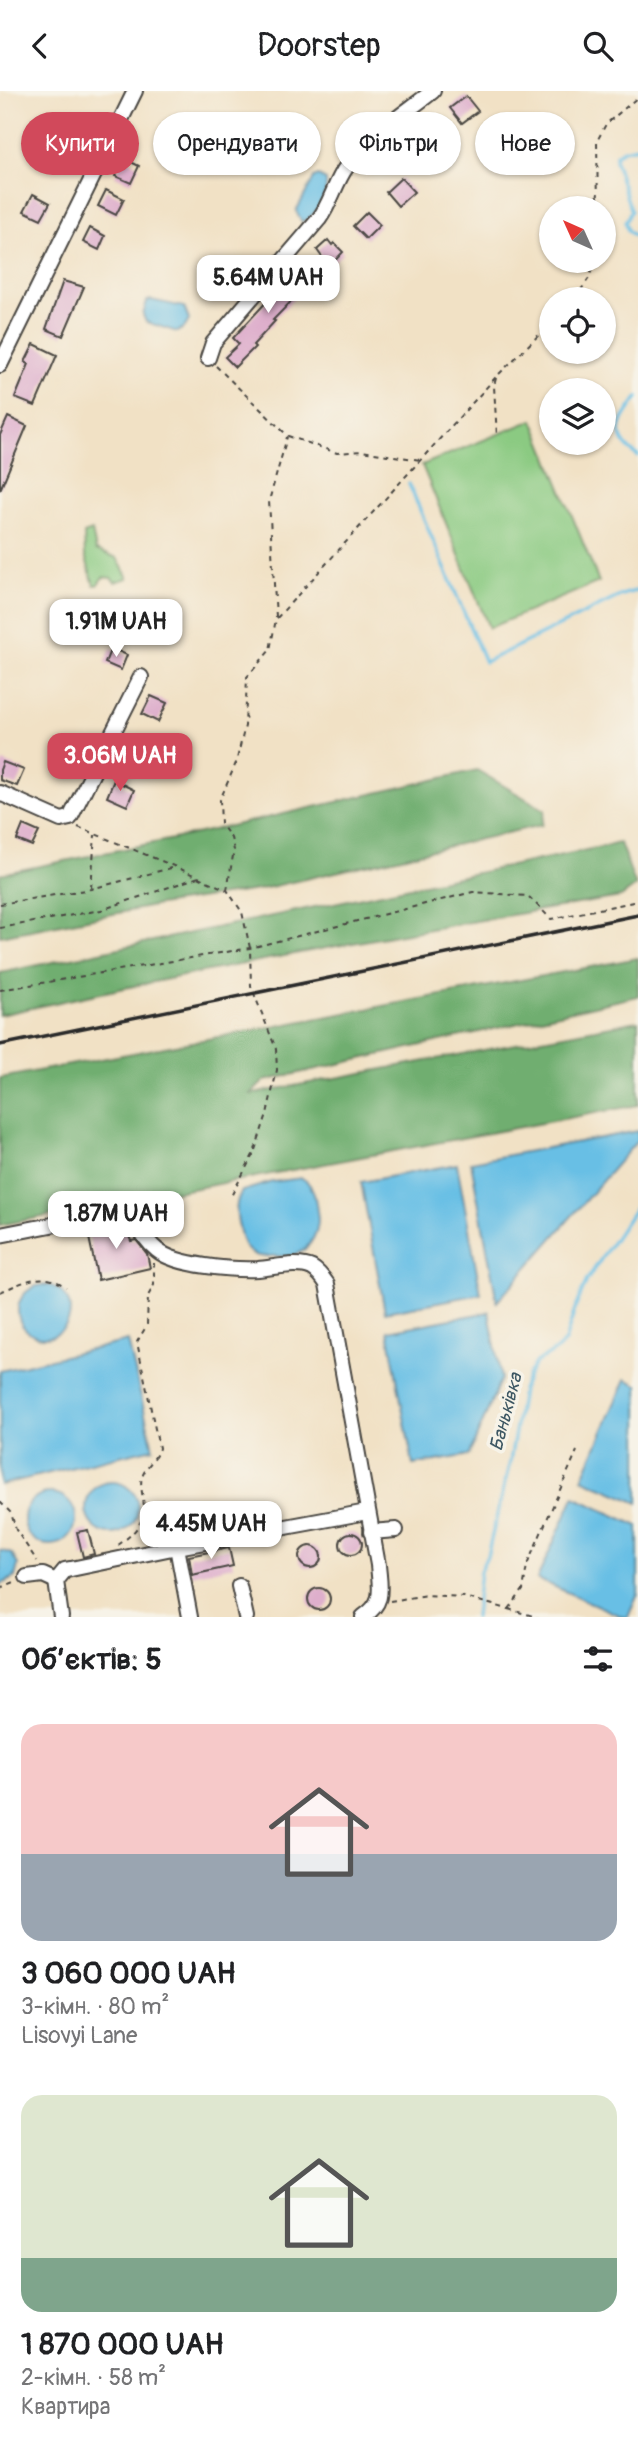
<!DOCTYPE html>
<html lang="uk">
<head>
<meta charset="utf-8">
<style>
	body { margin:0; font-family:Pangolin,sans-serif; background:#f2f2f2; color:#202124; height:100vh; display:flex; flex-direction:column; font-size:26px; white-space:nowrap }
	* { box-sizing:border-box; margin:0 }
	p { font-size:23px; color:#757577 }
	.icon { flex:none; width:38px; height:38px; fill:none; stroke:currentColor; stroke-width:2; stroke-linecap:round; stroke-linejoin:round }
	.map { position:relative; height:1526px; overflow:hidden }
	.side { display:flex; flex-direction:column; background:#fff; flex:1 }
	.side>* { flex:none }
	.banner { position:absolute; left:21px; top:21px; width:597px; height:63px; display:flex; gap:14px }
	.needle { width:46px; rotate:315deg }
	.fabs { position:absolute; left:539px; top:105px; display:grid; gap:14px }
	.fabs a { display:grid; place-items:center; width:77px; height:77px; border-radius:50%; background:#fff; box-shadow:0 2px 5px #0004; font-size:35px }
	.price { position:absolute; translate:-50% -60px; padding:0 16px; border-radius:14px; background:#fff; color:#222; font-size:23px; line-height:46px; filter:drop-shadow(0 2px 4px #0008) }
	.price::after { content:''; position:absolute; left:50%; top:42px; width:21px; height:16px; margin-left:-10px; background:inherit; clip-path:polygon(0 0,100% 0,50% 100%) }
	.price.on { background:#d1495b; color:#fff }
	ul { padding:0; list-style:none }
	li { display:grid; align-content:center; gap:14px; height:371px; padding:0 21px }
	li span { display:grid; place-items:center; height:217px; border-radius:21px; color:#555 }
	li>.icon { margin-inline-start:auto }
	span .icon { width:126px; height:126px; fill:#fffc; stroke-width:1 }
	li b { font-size:30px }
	h2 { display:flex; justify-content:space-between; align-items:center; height:84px; padding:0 21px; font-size:30px }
	.tag { padding:0 24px; border-radius:32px; background:#fff; box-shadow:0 2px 5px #0004; font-size:24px; line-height:63px }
	.tag.on { background:#d1495b; color:#fff }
	header { display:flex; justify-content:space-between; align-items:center; height:91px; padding:0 21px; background:#fff; font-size:32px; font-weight:600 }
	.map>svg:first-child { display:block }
	.green { fill:#8bca82; stroke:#5b7a56; stroke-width:2 }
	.forest { fill:#70ae70; stroke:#4e6c4e; stroke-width:2 }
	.water { fill:#68bfe5; stroke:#4a7588; stroke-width:2 }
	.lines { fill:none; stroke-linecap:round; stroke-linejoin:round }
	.stream { stroke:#68bfe5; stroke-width:3.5 }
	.building { fill:#deafcc }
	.minor-casing { stroke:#494642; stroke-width:18 }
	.path { stroke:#494642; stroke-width:2; stroke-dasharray:5 5; stroke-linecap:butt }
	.minor { stroke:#fff; stroke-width:14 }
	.rail { stroke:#2b2b2b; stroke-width:3.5 }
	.labels { text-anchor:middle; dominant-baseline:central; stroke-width:7; stroke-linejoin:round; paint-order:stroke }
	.water-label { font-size:19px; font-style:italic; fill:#3d5763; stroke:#f7f3e8 }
</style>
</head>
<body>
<header><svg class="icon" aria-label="back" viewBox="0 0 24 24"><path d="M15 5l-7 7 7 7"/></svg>Doorstep<svg class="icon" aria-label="search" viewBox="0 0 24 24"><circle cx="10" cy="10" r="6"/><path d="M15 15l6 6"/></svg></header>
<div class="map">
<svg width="638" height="1526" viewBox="0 0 638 1526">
	<rect width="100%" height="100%" fill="#f7f3e8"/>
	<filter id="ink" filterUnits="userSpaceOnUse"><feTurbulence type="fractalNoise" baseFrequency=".0143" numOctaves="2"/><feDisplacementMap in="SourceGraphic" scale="14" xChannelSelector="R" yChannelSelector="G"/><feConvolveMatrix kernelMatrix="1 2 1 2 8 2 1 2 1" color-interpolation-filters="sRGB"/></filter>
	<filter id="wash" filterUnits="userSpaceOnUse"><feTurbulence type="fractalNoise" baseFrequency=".00686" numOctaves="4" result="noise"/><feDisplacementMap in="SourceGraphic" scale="28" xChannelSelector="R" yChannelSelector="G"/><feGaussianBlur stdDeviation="1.57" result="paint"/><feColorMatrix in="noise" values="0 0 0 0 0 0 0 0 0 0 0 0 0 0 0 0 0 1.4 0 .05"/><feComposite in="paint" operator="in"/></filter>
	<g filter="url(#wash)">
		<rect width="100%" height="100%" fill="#f1e1c5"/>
		<g class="green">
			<polygon points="533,329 599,491 489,537 422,374"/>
			<polygon points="92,440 96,459 117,467 128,487 115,491 111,487 103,486 97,494 94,494 85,464 84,443"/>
		</g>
		<g class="forest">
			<polygon points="477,679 545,719 542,734 257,799 159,814 0,845 0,783 173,748"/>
			<path d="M620,752L636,795L621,806C413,839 205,878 0,924V882Z"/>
			<polygon points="638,867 638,905 264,990 251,1003 638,930 638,1014 0,1134 0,987"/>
		</g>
		<g class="water">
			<path d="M318,85L326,89C328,103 315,127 302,131L296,120L314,87Z"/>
			<polygon points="151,209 184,216 189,229 185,236 177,241 146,231 143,224 147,210"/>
			<polygon points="638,1040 638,1049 497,1211 471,1071"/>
			<polygon points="457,1073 481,1203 385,1221 361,1091"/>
			<path d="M302,1087C315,1095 315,1107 317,1120C321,1137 312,1159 293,1164C286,1166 278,1165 271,1165C262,1166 253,1166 246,1157C241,1150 240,1140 238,1132C236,1119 235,1111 242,1100L272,1091Z"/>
			<circle cx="44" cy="1220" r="26"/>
			<polygon points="489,1221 501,1288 469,1364 413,1374 388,1240"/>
			<polygon points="128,1250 153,1357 0,1394 0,1280"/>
			<polygon points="626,1288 638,1294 638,1412 582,1388"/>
			<circle cx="112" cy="1417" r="26"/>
			<circle cx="50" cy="1428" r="26"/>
			<polygon points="574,1406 638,1435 638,1503 628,1526 623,1526 537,1488"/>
			<polygon points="0,1459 12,1463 18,1474 15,1486 2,1493 0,1493"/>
		</g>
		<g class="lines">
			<g class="stream">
				<polyline points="638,56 623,59 616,64 615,70 631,120 625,131 628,140 638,148"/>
				<path d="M638,306C621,331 608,343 638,365"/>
				<polyline points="409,393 485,571 622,504 638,499"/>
				<polyline points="475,1526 480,1480 487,1465 510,1371 522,1299 528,1284 535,1272 558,1258 565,1250 576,1215 587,1189 638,1113"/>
			</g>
		</g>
		<g id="blocks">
			<g class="building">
				<polygon points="466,5 478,20 462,32 450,17"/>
				<polygon points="433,32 444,47 428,59 417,44"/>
				<polygon points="123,67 139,75 131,92 115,85"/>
				<polygon points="401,87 414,101 398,115 386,101"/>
				<polygon points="106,99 124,108 116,124 98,115"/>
				<polygon points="33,103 50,112 41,128 24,120"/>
				<polygon points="367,121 380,134 366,148 353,135"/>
				<polygon points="90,137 105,145 99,159 83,151"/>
				<polygon points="328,149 332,154 334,152 343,161 329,176 317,159"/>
				<polygon points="303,174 315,186 273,229 275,230 253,254 255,256 235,276 225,266 239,253 233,247 270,207 267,204 276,193 281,198"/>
				<polygon points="63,190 84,196 63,245 46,238"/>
				<polygon points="34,253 57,264 35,315 15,307 29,273 25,271"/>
				<polygon points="8,326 27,335 0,399 0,344"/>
				<polygon points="111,557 127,564 121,579 105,572"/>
				<polygon points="151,605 167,612 158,631 142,623"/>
				<polygon points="3,671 24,679 17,695 0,689 0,679"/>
				<polygon points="114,689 134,699 127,715 107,706"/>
				<polygon points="23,734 39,741 32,755 17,749"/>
				<polygon points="123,1130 131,1150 136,1149 147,1163 150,1177 98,1189 87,1137"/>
				<polygon points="88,1439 94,1463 83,1466 77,1441"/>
				<circle cx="351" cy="1453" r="11"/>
				<circle cx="310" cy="1466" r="11"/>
				<polygon points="229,1457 233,1475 192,1484 189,1465"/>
				<circle cx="319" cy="1508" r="11"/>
			</g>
		</g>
	</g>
	<g filter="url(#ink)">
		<use href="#blocks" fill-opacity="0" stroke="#494642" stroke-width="2"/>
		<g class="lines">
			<defs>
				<g id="minor">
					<path d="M208,267L213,252L319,128C331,112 335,91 347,75C369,45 404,23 433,0"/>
					<polyline points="0,274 135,0"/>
					<polyline points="0,702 61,729 70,727 141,586"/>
					<path d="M0,1144L128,1119C137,1132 144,1149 157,1159C176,1175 233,1179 258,1178C274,1177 297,1170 312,1177C319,1181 323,1187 327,1193L378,1474C380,1498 385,1511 363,1526"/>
					<polyline points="371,1441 396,1439"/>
					<polyline points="177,1456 190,1526"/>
					<polyline points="27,1486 43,1484 56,1490 65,1479 71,1478 177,1456 367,1421"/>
					<polyline points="56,1490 61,1526"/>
					<polyline points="239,1495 246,1526"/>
				</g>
			</defs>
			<use href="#minor" class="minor-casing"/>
			<g class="path">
				<polyline points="598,117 597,50 606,33 638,6"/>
				<polyline points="575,208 589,187 595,170"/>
				<polyline points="216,275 288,345 337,362 362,360 420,369"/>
				<polyline points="496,287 494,295 497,346"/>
				<polyline points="276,526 269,410 287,346"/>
				<polyline points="78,736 176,776 227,799 242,821 250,857 251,895 276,958 277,979 267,1023 254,1062 230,1107"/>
				<polyline points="91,797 95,744"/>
				<polyline points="227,799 234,759 231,747 221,733 220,709 236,672 245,635 247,586 270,559 276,528 496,286 551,232"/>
				<polyline points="0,813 91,798 175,776"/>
				<polyline points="0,837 101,819 199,786"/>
				<polyline points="0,899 250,857 473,801 528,805 551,828 638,810"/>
				<path d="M0,1201C25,1191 41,1179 66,1196"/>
				<polyline points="0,1411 11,1422 16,1439 37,1470"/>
				<path d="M118,1454C135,1442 147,1430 143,1408C142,1401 140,1393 142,1386C146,1375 156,1368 159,1357L137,1251L147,1234L148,1205L154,1194V1172"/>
				<polyline points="0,1497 17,1490"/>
				<polyline points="390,1510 427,1504 464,1506 537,1526"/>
				<polyline points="509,1518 523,1499 527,1474 577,1360"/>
			</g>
			<use href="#minor" class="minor"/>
			<polyline class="rail" points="0,954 638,824"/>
		</g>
	</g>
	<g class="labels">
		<g class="water-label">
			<text transform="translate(506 1321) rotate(-75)">Баньківка</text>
		</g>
	</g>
</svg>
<div class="fabs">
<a><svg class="needle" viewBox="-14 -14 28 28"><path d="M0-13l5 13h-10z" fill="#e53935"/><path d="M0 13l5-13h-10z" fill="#757577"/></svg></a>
<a><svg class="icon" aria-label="locate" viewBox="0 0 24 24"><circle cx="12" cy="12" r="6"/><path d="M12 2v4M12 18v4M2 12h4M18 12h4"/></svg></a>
<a><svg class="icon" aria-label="layers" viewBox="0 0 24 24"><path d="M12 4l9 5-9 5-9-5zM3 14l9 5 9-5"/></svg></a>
</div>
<b class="price" style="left:268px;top:224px">5.64M UAH</b>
<b class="price" style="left:116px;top:568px">1.91M UAH</b>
<b class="price on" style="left:120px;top:702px">3.06M UAH</b>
<b class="price" style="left:116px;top:1160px">1.87M UAH</b>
<b class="price" style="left:211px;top:1470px">4.45M UAH</b>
<div class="banner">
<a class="tag on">Купити</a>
<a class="tag">Орендувати</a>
<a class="tag">Фільтри</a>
<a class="tag">Нове</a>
</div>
</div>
<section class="side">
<h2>Об’єктів: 5<svg class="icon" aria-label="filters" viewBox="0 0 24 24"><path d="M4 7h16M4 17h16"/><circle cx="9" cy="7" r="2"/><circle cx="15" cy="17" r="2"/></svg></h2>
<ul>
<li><span style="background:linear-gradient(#f6c9c9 60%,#9aa5b1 0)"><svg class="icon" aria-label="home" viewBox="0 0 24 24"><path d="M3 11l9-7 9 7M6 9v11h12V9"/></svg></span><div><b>3 060 000 UAH</b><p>3-кімн. · 80 m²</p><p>Lisovyi Lane</p></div></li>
<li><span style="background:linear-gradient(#dfe7d0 75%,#7fa58c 0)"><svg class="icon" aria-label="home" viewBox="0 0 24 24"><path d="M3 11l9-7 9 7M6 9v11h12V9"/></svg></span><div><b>1 870 000 UAH</b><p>2-кімн. · 58 m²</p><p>Квартира</p></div></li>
</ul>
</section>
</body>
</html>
